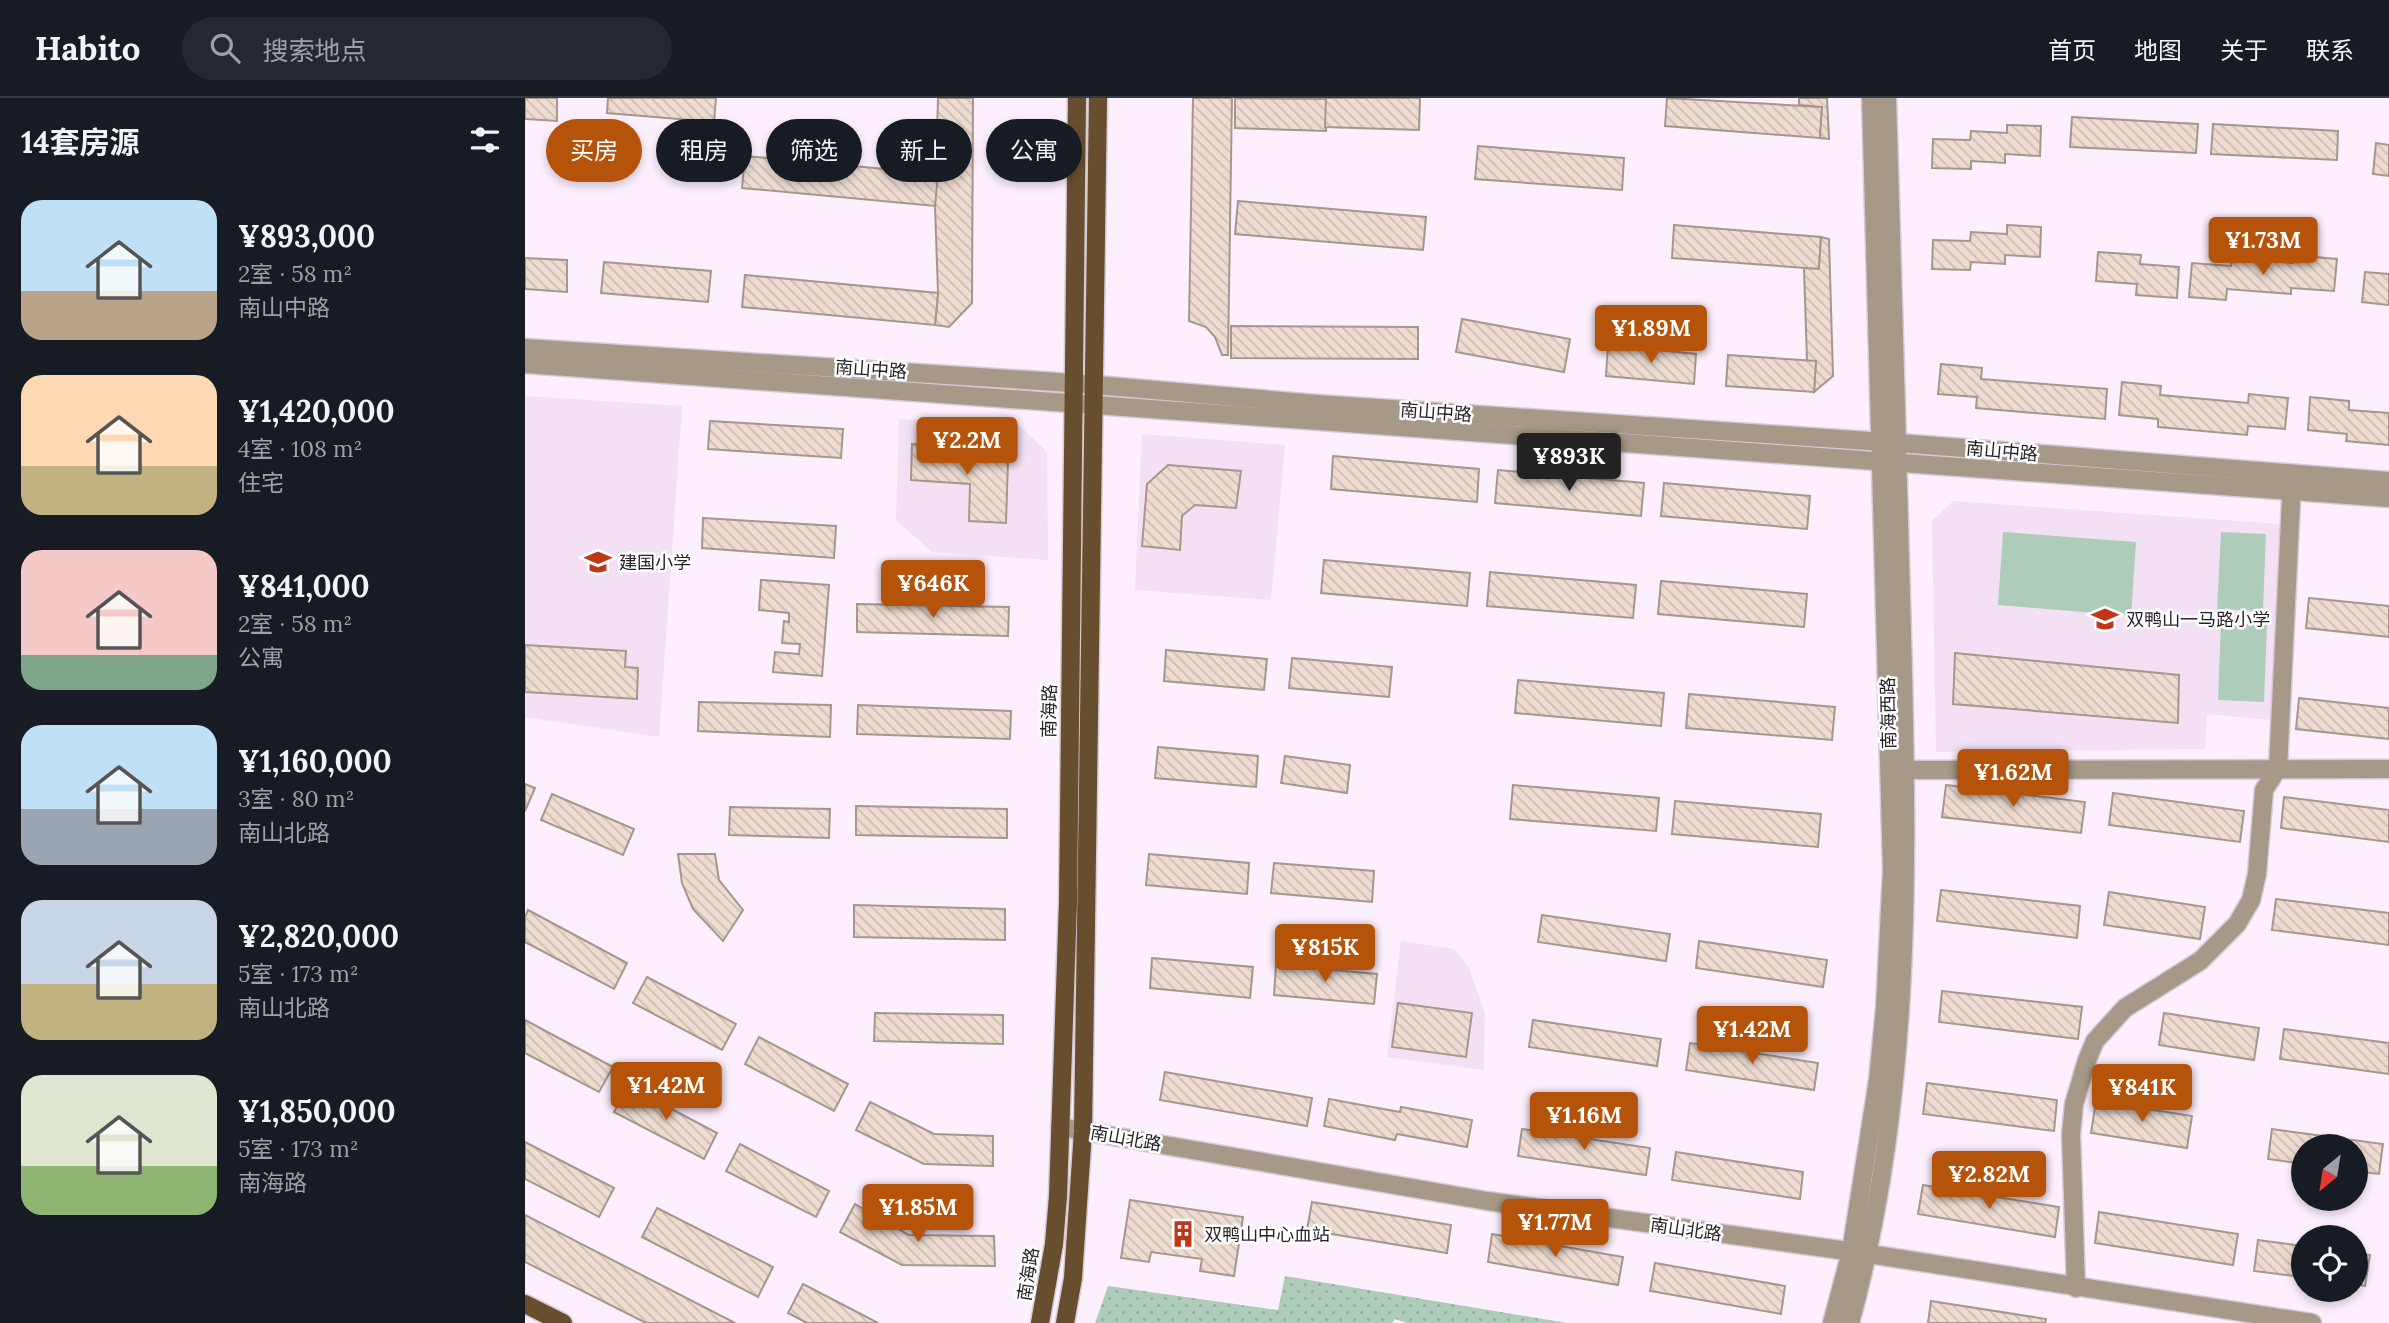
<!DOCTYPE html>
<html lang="zh">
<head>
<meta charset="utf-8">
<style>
	body { margin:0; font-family:Lora,"Noto Sans SC",serif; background:#242831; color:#f1f3f6; height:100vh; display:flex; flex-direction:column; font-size:26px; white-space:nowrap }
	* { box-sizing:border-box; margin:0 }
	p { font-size:23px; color:#9ea1a6 }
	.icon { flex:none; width:38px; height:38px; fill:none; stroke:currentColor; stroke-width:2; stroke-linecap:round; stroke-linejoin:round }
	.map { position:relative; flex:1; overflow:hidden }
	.drawer { display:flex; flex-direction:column; background:#171b24; width:525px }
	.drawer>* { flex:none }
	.banner { position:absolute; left:21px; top:21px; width:665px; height:63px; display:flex; gap:14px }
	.needle { width:46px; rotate:210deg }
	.controls { position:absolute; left:1766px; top:1036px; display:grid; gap:14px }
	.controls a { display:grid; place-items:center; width:77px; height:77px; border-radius:50%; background:#171b24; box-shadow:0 4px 10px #0003; font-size:35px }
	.price { position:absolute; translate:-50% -60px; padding:0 16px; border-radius:7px; background:#b45309; color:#fff; font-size:23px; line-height:46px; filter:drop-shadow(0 2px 4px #0008) }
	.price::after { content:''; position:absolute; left:50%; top:42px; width:21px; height:16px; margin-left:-10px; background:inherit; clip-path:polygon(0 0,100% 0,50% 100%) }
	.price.active { background:#222; color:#fff }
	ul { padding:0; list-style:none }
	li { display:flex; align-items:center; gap:21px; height:175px; padding:0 21px }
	li span { display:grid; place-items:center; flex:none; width:196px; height:140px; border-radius:21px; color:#555 }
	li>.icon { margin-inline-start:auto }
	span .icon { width:84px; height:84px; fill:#fffc; stroke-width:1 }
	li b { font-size:30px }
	h2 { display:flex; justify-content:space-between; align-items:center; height:84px; padding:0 21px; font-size:30px }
	.chip { padding:0 24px; border-radius:32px; background:#171b24; box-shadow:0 4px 10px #0003; font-size:24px; line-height:63px }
	.chip.active { background:#b45309; color:#fff }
	header { display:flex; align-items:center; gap:42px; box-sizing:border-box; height:98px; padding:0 35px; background:#171b24; border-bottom:2px solid #363941 }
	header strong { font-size:33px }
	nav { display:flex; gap:38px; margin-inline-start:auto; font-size:24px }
	.search { width:490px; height:63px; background:#242831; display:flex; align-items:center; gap:18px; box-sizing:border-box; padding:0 24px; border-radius:38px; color:#9ea1a6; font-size:26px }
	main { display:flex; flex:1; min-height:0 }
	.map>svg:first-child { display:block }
	.built { fill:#f4e0f4 }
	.park { fill:url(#park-dots) }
	.pitch { fill:#adcdba }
	.building { fill:url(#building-back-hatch); stroke:#a7968c; stroke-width:2 }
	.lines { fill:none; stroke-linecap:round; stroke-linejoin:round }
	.minor-casing { stroke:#d6cad6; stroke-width:21 }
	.major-casing { stroke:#d6cad6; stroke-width:21 }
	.minor { stroke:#a79987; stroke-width:18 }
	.major { stroke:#674e2e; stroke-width:18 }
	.labels { text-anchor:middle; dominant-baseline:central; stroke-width:5; stroke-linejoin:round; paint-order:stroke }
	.street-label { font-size:18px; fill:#241f24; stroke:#fff }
	.poi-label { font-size:18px; fill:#241f24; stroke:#fff; text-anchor:start }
</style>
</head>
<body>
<header>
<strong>Habito</strong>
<div class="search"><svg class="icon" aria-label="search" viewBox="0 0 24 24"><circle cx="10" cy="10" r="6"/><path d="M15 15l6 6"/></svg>搜索地点</div>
<nav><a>首页</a><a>地图</a><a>关于</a><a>联系</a></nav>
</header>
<main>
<section class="drawer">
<h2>14套房源<svg class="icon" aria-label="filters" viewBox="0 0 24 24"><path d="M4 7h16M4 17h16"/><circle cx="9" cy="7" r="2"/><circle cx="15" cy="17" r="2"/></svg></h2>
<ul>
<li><span style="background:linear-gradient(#bfe0f5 65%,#b9a48a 0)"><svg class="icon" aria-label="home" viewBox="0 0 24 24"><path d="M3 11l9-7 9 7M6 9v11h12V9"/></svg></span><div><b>¥893,000</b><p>2室 · 58 m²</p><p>南山中路</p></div></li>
<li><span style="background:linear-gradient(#ffd9b3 65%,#c2b280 0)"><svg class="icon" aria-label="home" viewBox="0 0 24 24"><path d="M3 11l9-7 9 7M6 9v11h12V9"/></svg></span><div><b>¥1,420,000</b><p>4室 · 108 m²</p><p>住宅</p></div></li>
<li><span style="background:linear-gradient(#f6c9c9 75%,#7fa58c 0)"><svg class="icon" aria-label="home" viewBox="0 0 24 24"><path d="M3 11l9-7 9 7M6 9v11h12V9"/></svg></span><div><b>¥841,000</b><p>2室 · 58 m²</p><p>公寓</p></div></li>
<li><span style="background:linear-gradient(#bfe0f5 60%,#9aa5b1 0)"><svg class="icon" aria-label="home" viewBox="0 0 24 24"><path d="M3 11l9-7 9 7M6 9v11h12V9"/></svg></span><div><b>¥1,160,000</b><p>3室 · 80 m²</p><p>南山北路</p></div></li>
<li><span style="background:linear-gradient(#c9d6e8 60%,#c2b280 0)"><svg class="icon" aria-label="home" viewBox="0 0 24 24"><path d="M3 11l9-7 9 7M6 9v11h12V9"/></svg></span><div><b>¥2,820,000</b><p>5室 · 173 m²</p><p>南山北路</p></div></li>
<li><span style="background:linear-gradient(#dfe7d0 65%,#8fb573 0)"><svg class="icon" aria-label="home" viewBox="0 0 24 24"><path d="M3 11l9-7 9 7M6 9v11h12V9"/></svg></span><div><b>¥1,850,000</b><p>5室 · 173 m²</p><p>南海路</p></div></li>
</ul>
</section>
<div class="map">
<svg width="1864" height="1225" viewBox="0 0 1864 1225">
	<defs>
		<pattern id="park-dots" width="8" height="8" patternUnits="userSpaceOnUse" patternTransform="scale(1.75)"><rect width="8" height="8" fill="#adcdba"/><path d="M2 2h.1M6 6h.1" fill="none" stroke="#95b0a0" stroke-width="1.8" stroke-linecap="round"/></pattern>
		<pattern id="building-back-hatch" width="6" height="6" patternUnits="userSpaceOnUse" patternTransform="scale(1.75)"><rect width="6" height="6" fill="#eedcd1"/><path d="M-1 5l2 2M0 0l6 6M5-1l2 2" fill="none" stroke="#ccbcb3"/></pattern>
	</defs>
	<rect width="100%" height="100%" fill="#fdeffd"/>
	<g class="built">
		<polygon points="0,298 157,308 134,639 0,619"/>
		<polygon points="374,321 495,328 522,354 523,462 407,454 371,422"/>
		<polygon points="617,336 760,347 746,502 610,492"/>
		<polygon points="1428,403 1756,426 1745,622 1682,616 1680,651 1411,654 1407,423"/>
		<polygon points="876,843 929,851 944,870 960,915 959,972 862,959"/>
	</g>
	<polygon class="park" points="760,1178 1042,1225 882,1225 870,1221 867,1225 570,1225 583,1188 753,1212"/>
	<g class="pitch">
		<polygon points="1478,434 1611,444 1606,518 1473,507"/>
		<polygon points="1696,434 1741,436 1738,513 1692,511"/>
		<polygon points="1696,525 1742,527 1739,604 1693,602"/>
	</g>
	<g class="building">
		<polygon points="0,0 32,0 32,23 0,21"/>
		<polygon points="83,0 191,0 189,24 82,15"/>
		<polygon points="413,0 448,0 447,205 424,229 410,227 413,195 410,108"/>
		<polygon points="668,0 707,0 703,257 697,257 690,239 681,229 664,223"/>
		<polygon points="710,0 801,1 801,33 710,30"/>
		<polygon points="801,0 895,0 894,32 800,29"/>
		<polygon points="1142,0 1297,9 1295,40 1140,28"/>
		<polygon points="1274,0 1302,0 1304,41 1295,40 1297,9 1274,7"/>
		<polygon points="1547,19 1673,26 1671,55 1545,49"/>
		<polygon points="1688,26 1813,33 1812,62 1686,56"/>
		<polygon points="1482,27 1516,28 1515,58 1480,56 1480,65 1446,63 1446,71 1407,70 1408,41 1445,42 1446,33 1482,35"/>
		<polygon points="1851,45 1864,47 1864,78 1848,76"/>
		<polygon points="953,48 1099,60 1097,92 950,81"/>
		<polygon points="220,58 413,76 410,108 217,90"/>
		<polygon points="713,103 901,119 898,152 710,136"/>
		<polygon points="1149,127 1296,139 1294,171 1147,160"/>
		<polygon points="1482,127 1516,129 1515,159 1480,157 1480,166 1446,164 1445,172 1407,171 1408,142 1445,143 1446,134 1482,136"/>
		<polygon points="1296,139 1304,141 1308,278 1289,294 1291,263 1282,263 1279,170 1294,171"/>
		<polygon points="1573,154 1616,157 1615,166 1654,169 1652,200 1611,197 1612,186 1571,183"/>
		<polygon points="1768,157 1812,161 1809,193 1766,190 1766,196 1702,191 1701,202 1664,199 1667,165 1706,168 1706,160 1768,165"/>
		<polygon points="0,160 42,162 42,194 0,191"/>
		<polygon points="79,164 186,173 183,204 76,195"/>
		<polygon points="1840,174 1864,176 1864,207 1837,204"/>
		<polygon points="220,177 413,195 410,227 217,209"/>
		<polygon points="937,221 1045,241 1039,274 931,254"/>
		<polygon points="706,228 893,229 893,261 706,260"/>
		<polygon points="1083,247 1171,256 1169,286 1081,278"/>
		<polygon points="1203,257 1291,263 1289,294 1201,288"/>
		<polygon points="1416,266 1457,270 1456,281 1582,291 1580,321 1451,310 1452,299 1413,296"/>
		<polygon points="1597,284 1636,288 1635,297 1723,305 1724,296 1763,300 1760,331 1723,328 1722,337 1633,329 1633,321 1594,317"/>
		<polygon points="1785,299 1824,303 1824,312 1864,315 1864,347 1821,343 1822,336 1783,332"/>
		<polygon points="185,323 318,331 316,360 183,351"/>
		<polygon points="387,346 468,352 473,360 483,364 481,425 444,423 445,386 386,382"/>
		<polygon points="808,358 954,371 952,404 806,391"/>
		<polygon points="643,367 716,373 711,410 670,407 657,418 655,452 617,448 622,386"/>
		<polygon points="973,372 1119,385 1116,418 970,405"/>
		<polygon points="1139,385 1285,398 1282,431 1136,418"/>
		<polygon points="178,420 311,428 309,460 177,450"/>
		<polygon points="799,462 945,475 942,508 796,495"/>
		<polygon points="965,474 1111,487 1108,520 962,508"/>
		<polygon points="236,482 304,487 297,578 248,574 250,554 274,556 275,546 257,545 259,523 264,524 264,515 234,512"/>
		<polygon points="1136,483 1282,496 1279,529 1133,516"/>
		<polygon points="1784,500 1864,508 1864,539 1781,530"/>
		<polygon points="332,506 484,509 483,538 332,534"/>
		<polygon points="0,547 101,553 100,569 113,570 112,601 0,594"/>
		<polygon points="641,552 742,561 739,592 639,583"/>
		<polygon points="1430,555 1654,577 1653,625 1428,606"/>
		<polygon points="767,560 867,569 864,599 764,590"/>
		<polygon points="993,582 1139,595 1136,628 990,615"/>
		<polygon points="1164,596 1310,609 1307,642 1161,630"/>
		<polygon points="1774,600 1864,610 1864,641 1771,631"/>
		<polygon points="174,604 306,607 305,639 173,633"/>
		<polygon points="333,607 486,613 485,641 332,636"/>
		<polygon points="633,649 733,658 731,689 630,680"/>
		<polygon points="760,658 825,667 822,695 756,685"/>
		<polygon points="0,686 10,690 0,713"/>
		<polygon points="988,687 1134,700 1131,733 985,721"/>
		<polygon points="1421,687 1560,704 1556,735 1417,719"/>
		<polygon points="1588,695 1719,713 1715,744 1584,727"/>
		<polygon points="27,696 109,731 98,757 16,722"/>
		<polygon points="1759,699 1864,712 1864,744 1756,730"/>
		<polygon points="1150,703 1296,716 1293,749 1147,736"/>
		<polygon points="331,708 482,711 482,740 331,737"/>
		<polygon points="205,709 305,711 304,740 204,737"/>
		<polygon points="153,756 190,756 194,782 218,812 198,843 168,811 157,785"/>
		<polygon points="624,756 724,765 722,796 621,787"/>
		<polygon points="749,765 849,773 847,804 746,795"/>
		<polygon points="1416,792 1555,808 1552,840 1412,823"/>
		<polygon points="1584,794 1680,809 1675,841 1579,827"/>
		<polygon points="1751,801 1864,815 1864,847 1747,832"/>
		<polygon points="329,807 480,811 480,842 329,839"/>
		<polygon points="3,812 102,865 89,891 0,844 0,819"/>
		<polygon points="1017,817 1145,836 1141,863 1013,844"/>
		<polygon points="1174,843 1302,862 1298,889 1171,870"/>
		<polygon points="627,860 728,869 725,900 625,890"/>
		<polygon points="751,867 852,876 849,906 749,897"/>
		<polygon points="122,879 211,926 197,952 108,905"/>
		<polygon points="1417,893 1557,909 1553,941 1414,924"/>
		<polygon points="873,905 947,915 941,959 867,949"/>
		<polygon points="350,915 478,917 478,946 349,943"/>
		<polygon points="1639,915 1734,930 1729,962 1634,947"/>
		<polygon points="0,922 88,969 74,994 0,955"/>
		<polygon points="1008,922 1136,941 1132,968 1004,949"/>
		<polygon points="1759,931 1864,945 1864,976 1755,961"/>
		<polygon points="234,939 323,986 309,1013 220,966"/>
		<polygon points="1165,945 1293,965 1289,992 1161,972"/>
		<polygon points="640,974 787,1000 782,1028 635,1002"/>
		<polygon points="1402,985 1532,1002 1529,1033 1398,1016"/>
		<polygon points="103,988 192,1035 179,1061 89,1014"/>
		<polygon points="804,1001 875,1014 876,1009 947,1022 942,1049 872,1036 870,1042 799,1028"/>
		<polygon points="1571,1003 1667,1018 1662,1050 1566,1035"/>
		<polygon points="345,1004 409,1036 468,1038 468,1068 399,1066 331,1032"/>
		<polygon points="997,1031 1125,1050 1121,1077 993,1058"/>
		<polygon points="1747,1031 1858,1046 1854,1076 1830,1073 1830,1048 1778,1048 1778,1066 1743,1061"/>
		<polygon points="0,1044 89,1090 74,1119 0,1081"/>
		<polygon points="215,1046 304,1093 291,1119 201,1073"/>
		<polygon points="1151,1054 1278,1074 1275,1101 1147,1082"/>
		<polygon points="1398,1087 1534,1109 1530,1139 1393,1116"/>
		<polygon points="605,1102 718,1119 709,1178 675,1173 677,1161 626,1154 624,1164 596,1160"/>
		<polygon points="787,1104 926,1127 922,1155 782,1132"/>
		<polygon points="330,1106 384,1137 469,1138 470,1168 377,1167 315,1134"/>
		<polygon points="132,1110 248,1169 233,1199 117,1139"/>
		<polygon points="1574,1114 1713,1136 1708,1167 1570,1145"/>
		<polygon points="0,1117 210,1225 121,1225 0,1164"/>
		<polygon points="967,1136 1098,1159 1093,1187 963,1164"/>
		<polygon points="1733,1142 1778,1148 1778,1179 1729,1173"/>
		<polygon points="1830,1155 1845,1157 1840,1188 1830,1186"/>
		<polygon points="1130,1165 1260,1188 1256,1216 1125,1193"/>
		<polygon points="278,1186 353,1225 282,1225 263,1215"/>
		<polygon points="1406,1203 1521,1221 1520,1225 1403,1225"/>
	</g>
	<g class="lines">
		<defs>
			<g id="minor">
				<polyline points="0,250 548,285 792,306 1374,345 1864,383"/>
				<polyline points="0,266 1864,400"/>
				<polyline points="1380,672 1864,671"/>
				<polyline points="535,1029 962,1103 1344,1156 1787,1225"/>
				<polyline points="1551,1190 1546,1036 1549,1006 1562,962 1570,943 1600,910 1675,863 1712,826 1726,802 1732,776 1739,692 1753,670 1767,382"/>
				<polyline points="1307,1225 1326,1154 1353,982 1360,910 1367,773 1346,0"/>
				<path d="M1325,1225C1384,1010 1383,796 1378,575C1374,383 1367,192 1362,0"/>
			</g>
			<g id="major">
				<polyline points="0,1206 38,1225"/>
				<polyline points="515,1225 529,1146 533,1098 543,804 552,0"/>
				<polyline points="540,1225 548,1180 558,1033 573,0"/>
			</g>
		</defs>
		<use href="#minor" class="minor-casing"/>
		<use href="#major" class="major-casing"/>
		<use href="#minor" class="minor"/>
		<use href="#major" class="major"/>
	</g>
	<defs>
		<symbol id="school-bare" viewBox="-9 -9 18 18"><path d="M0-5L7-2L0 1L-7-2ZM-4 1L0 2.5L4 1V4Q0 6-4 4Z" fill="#c13619" stroke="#fff" stroke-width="2.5" paint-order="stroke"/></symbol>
		<symbol id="building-bare" viewBox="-9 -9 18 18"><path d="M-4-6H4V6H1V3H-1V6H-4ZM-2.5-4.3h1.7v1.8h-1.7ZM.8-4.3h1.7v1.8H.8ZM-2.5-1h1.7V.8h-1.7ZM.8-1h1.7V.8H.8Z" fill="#c13619" stroke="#fff" stroke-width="2.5" paint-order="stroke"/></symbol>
	</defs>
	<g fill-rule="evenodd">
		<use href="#school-bare" x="54" y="445" width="38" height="38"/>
		<use href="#school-bare" x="1561" y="502" width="38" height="38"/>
		<use href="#building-bare" x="639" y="1117" width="38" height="38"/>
	</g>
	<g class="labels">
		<g class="street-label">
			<text transform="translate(346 271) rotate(4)">南山中路</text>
			<text transform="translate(911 314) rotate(4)">南山中路</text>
			<text transform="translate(1477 353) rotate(5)">南山中路</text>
			<text transform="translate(524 613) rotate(-89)">南海路</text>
			<text transform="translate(1363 615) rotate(-91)">南海西路</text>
			<text transform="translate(601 1040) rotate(10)">南山北路</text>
			<text transform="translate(1161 1131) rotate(8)">南山北路</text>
			<text transform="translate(503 1176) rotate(-81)">南海路</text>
		</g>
		<g class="poi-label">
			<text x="94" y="464">建国小学</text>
			<text x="1601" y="521">双鸭山一马路小学</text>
			<text x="679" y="1136">双鸭山中心血站</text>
		</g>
	</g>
</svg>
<div class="controls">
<a><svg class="needle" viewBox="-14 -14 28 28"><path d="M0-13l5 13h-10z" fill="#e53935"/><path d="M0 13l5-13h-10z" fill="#9ea1a6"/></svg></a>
<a><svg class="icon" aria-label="locate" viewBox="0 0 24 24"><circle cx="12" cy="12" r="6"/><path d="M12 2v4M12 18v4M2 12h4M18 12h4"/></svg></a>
</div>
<b class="price" style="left:1738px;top:179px">¥1.73M</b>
<b class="price" style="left:1126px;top:267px">¥1.89M</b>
<b class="price" style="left:442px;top:379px">¥2.2M</b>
<b class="price active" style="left:1044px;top:395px">¥893K</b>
<b class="price" style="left:408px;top:522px">¥646K</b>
<b class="price" style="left:1488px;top:711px">¥1.62M</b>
<b class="price" style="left:800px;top:886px">¥815K</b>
<b class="price" style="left:1227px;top:968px">¥1.42M</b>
<b class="price" style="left:141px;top:1024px">¥1.42M</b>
<b class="price" style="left:1617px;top:1026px">¥841K</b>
<b class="price" style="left:1059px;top:1054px">¥1.16M</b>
<b class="price" style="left:1464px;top:1113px">¥2.82M</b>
<b class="price" style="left:393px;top:1146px">¥1.85M</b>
<b class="price" style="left:1030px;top:1161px">¥1.77M</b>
<div class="banner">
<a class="chip active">买房</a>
<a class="chip">租房</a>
<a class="chip">筛选</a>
<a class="chip">新上</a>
<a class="chip">公寓</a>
</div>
</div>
</main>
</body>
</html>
